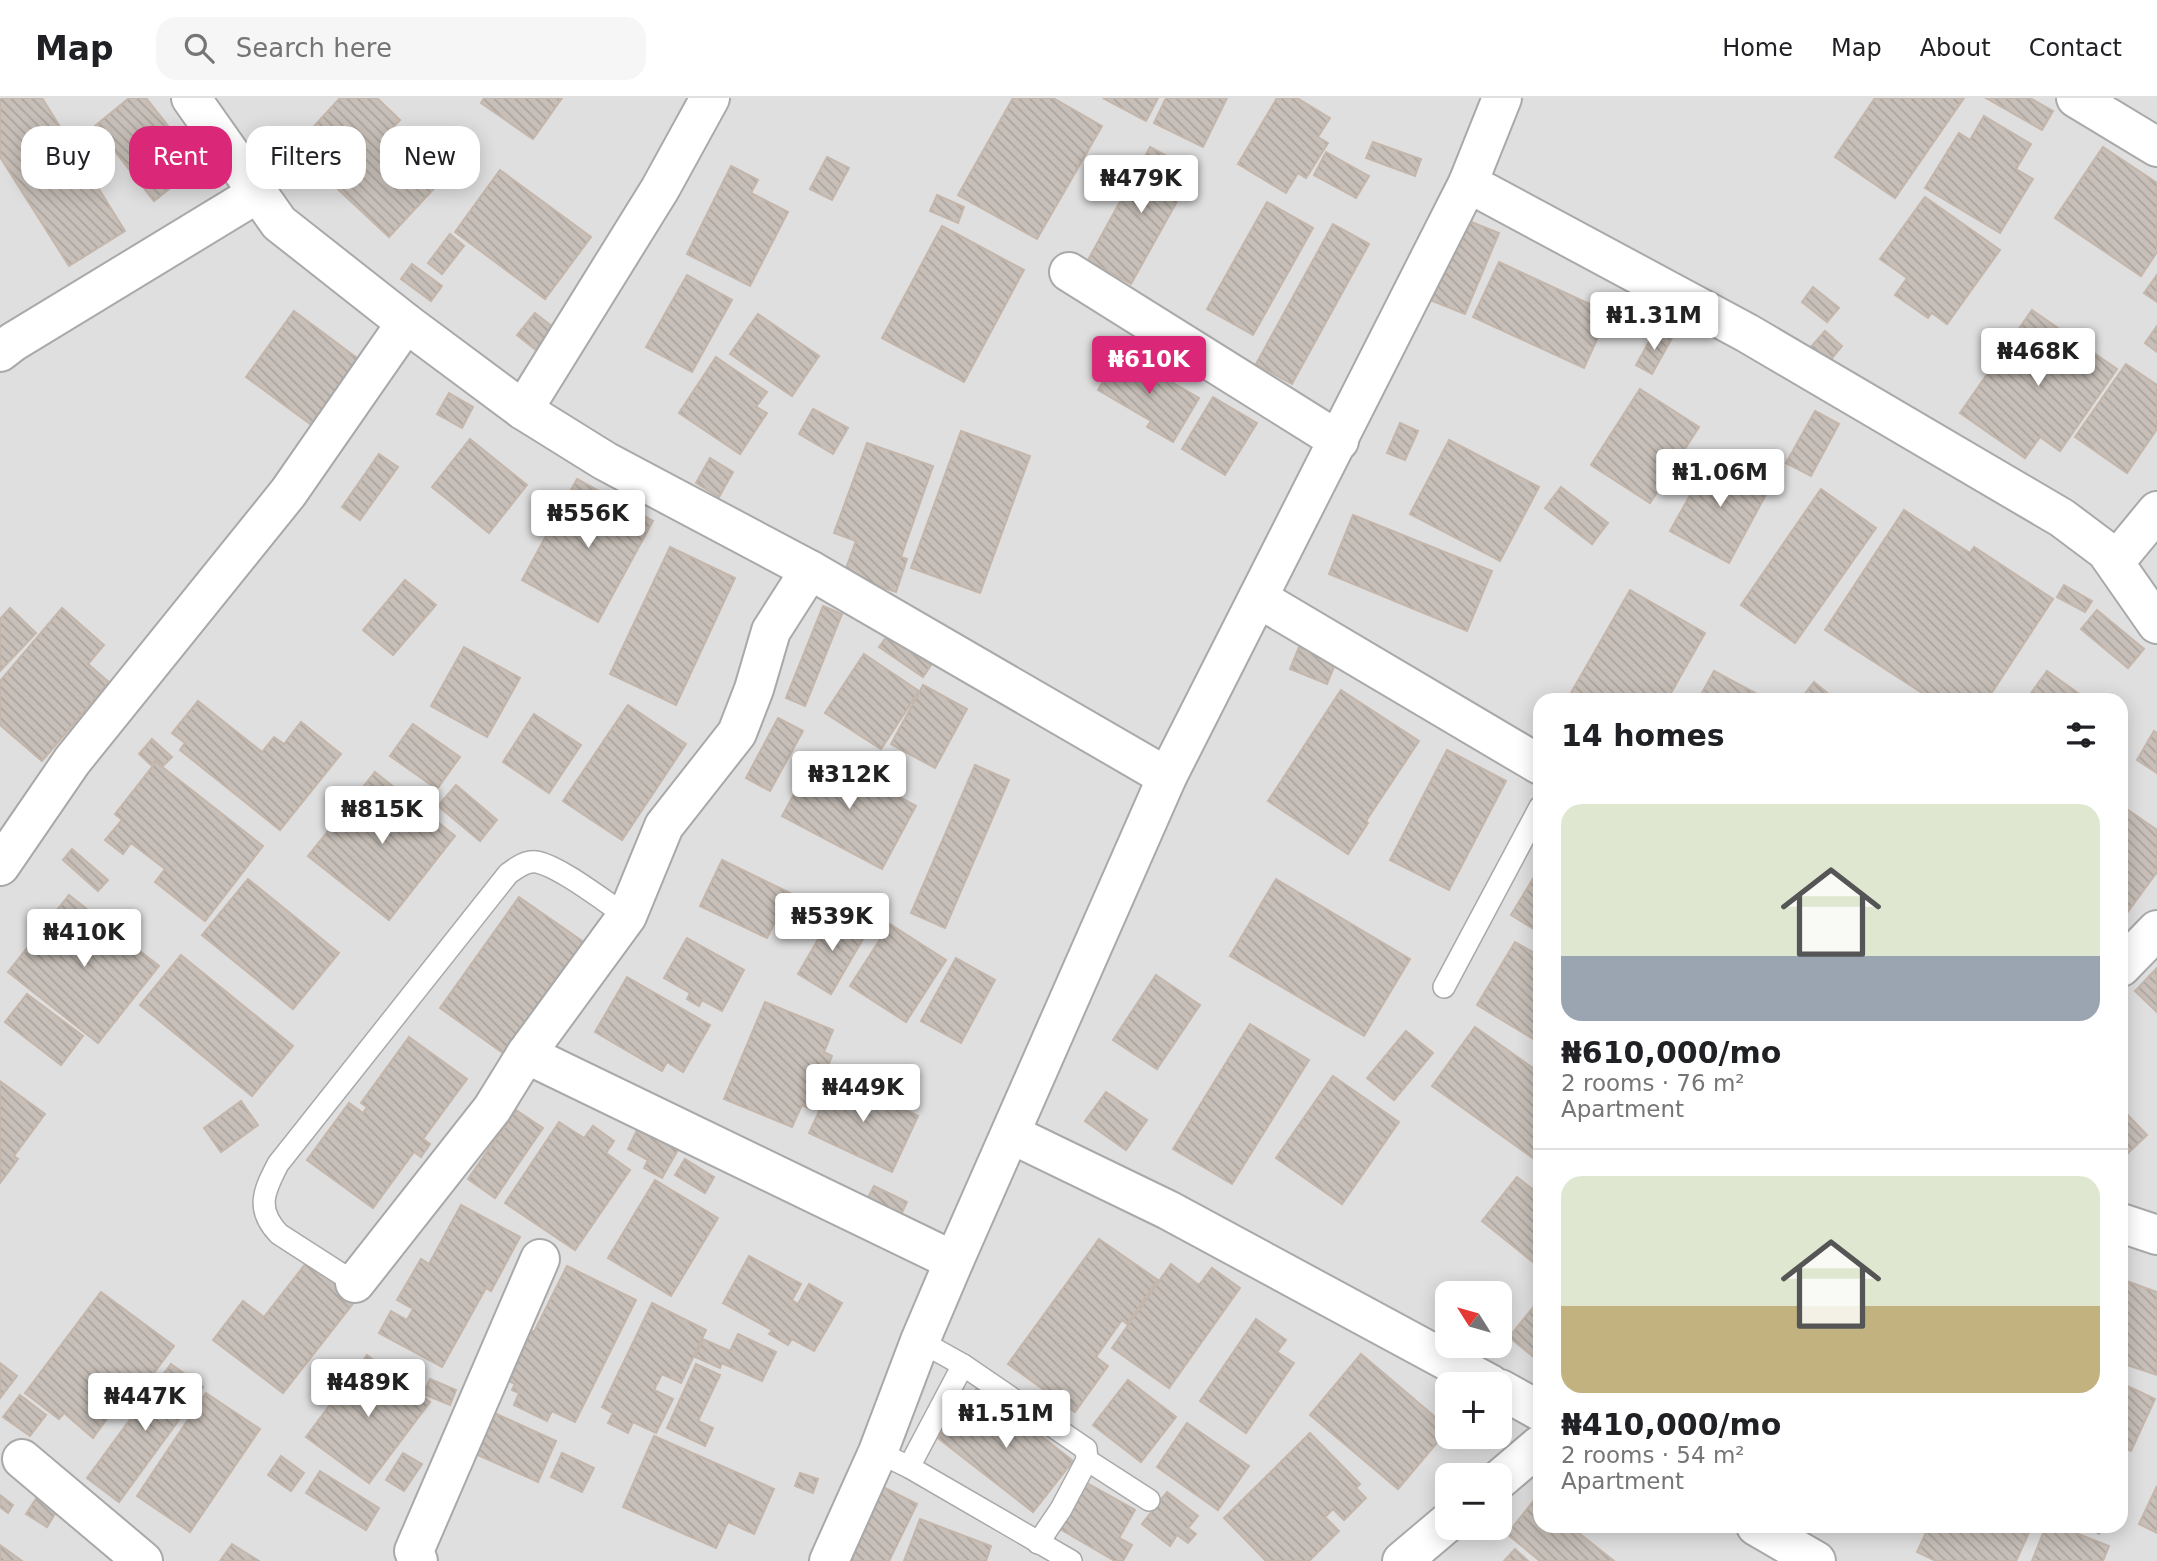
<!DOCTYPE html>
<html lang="en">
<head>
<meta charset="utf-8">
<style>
	body { margin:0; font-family:"DejaVu Sans",sans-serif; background:#f6f6f6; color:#202124; height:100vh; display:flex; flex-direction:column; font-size:26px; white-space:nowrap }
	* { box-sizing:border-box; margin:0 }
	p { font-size:23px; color:#757577 }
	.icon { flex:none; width:38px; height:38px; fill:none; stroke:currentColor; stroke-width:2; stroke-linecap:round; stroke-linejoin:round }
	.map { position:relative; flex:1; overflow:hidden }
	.drawer { position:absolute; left:1533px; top:595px; width:595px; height:840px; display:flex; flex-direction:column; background:#fff; border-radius:21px; box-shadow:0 4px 18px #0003 }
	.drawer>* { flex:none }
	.banner { position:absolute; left:21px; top:28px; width:665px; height:63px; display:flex; gap:14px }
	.needle { width:46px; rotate:307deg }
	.tools { position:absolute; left:1435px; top:1183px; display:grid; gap:14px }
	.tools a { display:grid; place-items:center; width:77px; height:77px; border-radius:14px; background:#fff; box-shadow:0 4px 18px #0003; font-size:35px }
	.price { position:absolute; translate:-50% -60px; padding:0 16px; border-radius:7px; background:#fff; color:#222; font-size:23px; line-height:46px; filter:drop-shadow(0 2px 4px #0008) }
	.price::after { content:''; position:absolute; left:50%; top:42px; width:21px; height:16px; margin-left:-10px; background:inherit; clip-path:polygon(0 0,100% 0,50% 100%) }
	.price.selected { background:#db2777; color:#fff }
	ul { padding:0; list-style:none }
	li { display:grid; align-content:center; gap:14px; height:371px; padding:0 28px }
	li+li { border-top:2px solid #e0e0e0 }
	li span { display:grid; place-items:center; height:217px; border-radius:21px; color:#555 }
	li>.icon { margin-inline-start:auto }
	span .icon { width:126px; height:126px; fill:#fffc; stroke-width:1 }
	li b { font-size:30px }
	h2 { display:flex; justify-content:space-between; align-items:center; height:84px; padding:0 28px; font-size:30px }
	.pill { padding:0 24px; border-radius:21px; background:#fff; box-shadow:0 4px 18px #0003; font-size:24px; line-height:63px }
	.pill.selected { background:#db2777; color:#fff }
	header { display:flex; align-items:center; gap:42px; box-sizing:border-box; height:98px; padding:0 35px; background:#fff; border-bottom:2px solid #e0e0e0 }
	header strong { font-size:33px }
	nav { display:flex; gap:38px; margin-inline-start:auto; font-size:24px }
	.search { width:490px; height:63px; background:#f6f6f6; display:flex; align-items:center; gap:18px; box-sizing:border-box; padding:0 24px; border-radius:21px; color:#757577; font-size:26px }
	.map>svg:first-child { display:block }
	.residential { fill:#e0dfdf; fill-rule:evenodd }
	.building { fill:url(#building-back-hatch); stroke:#c4b6ab; stroke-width:2 }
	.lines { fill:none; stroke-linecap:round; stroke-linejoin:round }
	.service-casing { stroke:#a9a9a9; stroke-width:24 }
	.minor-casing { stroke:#a9a9a9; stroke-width:42 }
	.tertiary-casing { stroke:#a9a9a9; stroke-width:42 }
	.service { stroke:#fff; stroke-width:21 }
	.minor { stroke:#fff; stroke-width:38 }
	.tertiary { stroke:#fff; stroke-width:38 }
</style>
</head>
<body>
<header>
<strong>Map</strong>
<div class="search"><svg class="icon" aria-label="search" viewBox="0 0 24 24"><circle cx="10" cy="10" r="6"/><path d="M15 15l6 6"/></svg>Search here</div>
<nav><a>Home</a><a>Map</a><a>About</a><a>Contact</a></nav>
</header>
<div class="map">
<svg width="2157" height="1463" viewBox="0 0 2157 1463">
	<defs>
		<pattern id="building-back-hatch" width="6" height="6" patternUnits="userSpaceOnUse" patternTransform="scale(1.75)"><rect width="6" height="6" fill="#c7bfb8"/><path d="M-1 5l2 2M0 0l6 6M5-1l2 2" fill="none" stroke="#aba49e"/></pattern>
	</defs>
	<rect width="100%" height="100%" fill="#f2efe9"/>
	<path class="residential" d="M0,0H2157V1463H0ZM1540,602H2121V1428H1540ZM1447,1195H1500V1248H1447ZM1447,1286H1500V1339H1447ZM1447,1377H1500V1430H1447Z"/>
	<g class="building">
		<polygon points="0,0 42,0 125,133 69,168 0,59"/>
		<polygon points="129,0 146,0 199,67 154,103 95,28"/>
		<polygon points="340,0 377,0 400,22 385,38 394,47 409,30 452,71 389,139 294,50"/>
		<polygon points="484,0 562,0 533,41 481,5"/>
		<polygon points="1013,0 1053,0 1102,28 1037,141 958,97"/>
		<polygon points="1103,0 1158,0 1146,23"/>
		<polygon points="1166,0 1227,0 1203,49 1154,25"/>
		<polygon points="1277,0 1297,0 1330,20 1318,39 1328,45 1306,80 1298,75 1286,95 1238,66"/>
		<polygon points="1875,0 1964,0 1895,100 1835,59"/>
		<polygon points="1986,0 2030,0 2053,13 2042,32"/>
		<polygon points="1984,18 2031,46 2016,71 2033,81 2000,135 1925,90 1959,35 1970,42"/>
		<polygon points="1373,44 1421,61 1415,78 1366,60"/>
		<polygon points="1150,49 1194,73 1131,186 1088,162"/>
		<polygon points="2103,49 2157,85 2157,154 2141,178 2055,120"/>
		<polygon points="1326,54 1369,78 1356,100 1314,77"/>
		<polygon points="827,59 849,70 832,102 810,91"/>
		<polygon points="731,68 758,82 751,95 788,114 750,188 687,156"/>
		<polygon points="500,72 591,139 545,201 455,134"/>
		<polygon points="937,97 964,109 958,125 930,113"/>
		<polygon points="1925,99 2000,152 1947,226 1932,215 1928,220 1895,197 1907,180 1880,161"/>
		<polygon points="1267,104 1313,130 1253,237 1207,211"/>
		<polygon points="1464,121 1499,135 1465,216 1430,202"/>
		<polygon points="1333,126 1369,146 1292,286 1256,266"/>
		<polygon points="942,128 1024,172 964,284 882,240"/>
		<polygon points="450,136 464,148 442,176 428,165"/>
		<polygon points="1499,164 1609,215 1584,270 1473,219"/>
		<polygon points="412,166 442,188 431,203 401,181"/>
		<polygon points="687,177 732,202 692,274 646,249"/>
		<polygon points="2157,177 2157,204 2144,195"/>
		<polygon points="1813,189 1839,210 1827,224 1802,204"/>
		<polygon points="2032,212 2117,271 2060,353 2040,339 2025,360 1960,315"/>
		<polygon points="294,213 361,263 313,328 246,279"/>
		<polygon points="535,215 554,230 536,252 517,237"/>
		<polygon points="758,216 819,258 792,298 730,256"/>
		<polygon points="2157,228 2157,254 2145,245"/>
		<polygon points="1656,231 1672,240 1652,276 1636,267"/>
		<polygon points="1825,233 1842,248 1828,265 1810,250"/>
		<polygon points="1121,254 1199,300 1173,344 1147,329 1151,323 1098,292"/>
		<polygon points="716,259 767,294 756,309 767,315 740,356 679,315"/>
		<polygon points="2126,266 2157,287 2157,331 2127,375 2075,339"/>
		<polygon points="1640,291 1699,329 1650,405 1591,367"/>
		<polygon points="449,295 473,309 462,330 437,316"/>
		<polygon points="1213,299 1257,325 1225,377 1182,351"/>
		<polygon points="813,311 848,330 833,356 799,336"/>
		<polygon points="1815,313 1839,326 1811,378 1786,365"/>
		<polygon points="1400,325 1418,333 1405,362 1387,355"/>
		<polygon points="961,333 1030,358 980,495 911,470"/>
		<polygon points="470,341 527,387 489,435 432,389"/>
		<polygon points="1449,342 1539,389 1500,463 1410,416"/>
		<polygon points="867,345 933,368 901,459 907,461 896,494 844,476 856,443 834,435"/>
		<polygon points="379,356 398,369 360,422 342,409"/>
		<polygon points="1712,358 1770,389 1729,465 1670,433"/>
		<polygon points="710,360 733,374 719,399 696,385"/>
		<polygon points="577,381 653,423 598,524 522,482"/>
		<polygon points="1561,389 1608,425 1592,446 1545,410"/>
		<polygon points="1821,391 1876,430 1795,545 1741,507"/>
		<polygon points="1904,412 1970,455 1974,449 2053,501 1987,602 1933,602 1825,532"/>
		<polygon points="1353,417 1492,473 1467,533 1329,476"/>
		<polygon points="670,449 735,480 676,607 610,576"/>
		<polygon points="405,482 436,507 393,557 363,532"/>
		<polygon points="2064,487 2092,503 2085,514 2057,499"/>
		<polygon points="1630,492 1705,535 1667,602 1572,602 1568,600"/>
		<polygon points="823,508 842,516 805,608 786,600"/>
		<polygon points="10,510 36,535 0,573 0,521"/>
		<polygon points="62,510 104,547 88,566 109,584 42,663 0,627 0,583"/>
		<polygon points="2097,512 2144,551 2128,570 2081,531"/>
		<polygon points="887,538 931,567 923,579 879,549"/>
		<polygon points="464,549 520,580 487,639 431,608"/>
		<polygon points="1299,549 1336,564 1327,586 1290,571"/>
		<polygon points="864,556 919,593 881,651 825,615"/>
		<polygon points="1714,573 1768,602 1698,602"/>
		<polygon points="2047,573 2088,602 2026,602"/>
		<polygon points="1814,584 1836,602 1800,602"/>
		<polygon points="923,587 967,611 935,670 891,646"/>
		<polygon points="1341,592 1419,643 1366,723 1368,725 1348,756 1268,703"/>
		<polygon points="198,603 262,654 274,639 284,646 301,624 341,656 280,732 180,652 185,645 172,635"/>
		<polygon points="628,607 686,646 622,742 563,703"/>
		<polygon points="534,616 581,647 549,695 503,664"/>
		<polygon points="778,620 803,633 770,693 746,680"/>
		<polygon points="413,626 460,659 437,691 390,658"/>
		<polygon points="2154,633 2157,635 2157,675 2137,662"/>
		<polygon points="152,641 172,659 163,668 156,662 151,667 139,656"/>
		<polygon points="1447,652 1506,683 1449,792 1390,762"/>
		<polygon points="817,654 916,708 882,771 782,718"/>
		<polygon points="156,664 263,748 205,823 155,784 165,771 131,745 123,756 105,742 122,722 115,716"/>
		<polygon points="975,667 1009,682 945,830 911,815"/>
		<polygon points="375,674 455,738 389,822 308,758"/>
		<polygon points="456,687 497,722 480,743 438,708"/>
		<polygon points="2121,707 2157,732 2157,774 2127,815 2121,811"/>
		<polygon points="72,751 108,782 98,793 63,762"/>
		<polygon points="722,762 790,795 767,840 700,808"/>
		<polygon points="1540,769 1540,835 1511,817"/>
		<polygon points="248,781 339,855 293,911 202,837"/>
		<polygon points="1276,781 1410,861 1364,938 1230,858"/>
		<polygon points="69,797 159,868 98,945 8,874"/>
		<polygon points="519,799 588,847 568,876 562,872 503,955 440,910"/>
		<polygon points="834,814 867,834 831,896 798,876"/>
		<polygon points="890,826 946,862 906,924 850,888"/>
		<polygon points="687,840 744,872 722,913 702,902 699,908 687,901 690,895 664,880"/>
		<polygon points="1515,844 1540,858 1540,945 1477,907"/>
		<polygon points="181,857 293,948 252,998 140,907"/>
		<polygon points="956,860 995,882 961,945 921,923"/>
		<polygon points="2157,870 2157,914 2135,893"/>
		<polygon points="1156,877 1200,907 1157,971 1113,942"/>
		<polygon points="627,879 710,927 683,974 667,964 662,973 595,934"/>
		<polygon points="27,896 83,938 61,967 5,924"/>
		<polygon points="765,904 833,932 824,954 832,958 811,1011 802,1007 792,1029 724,1001"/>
		<polygon points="1250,926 1309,962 1232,1086 1173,1051"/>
		<polygon points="1475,929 1540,975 1540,1065 1432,988"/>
		<polygon points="1406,933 1433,955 1394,1002 1367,980"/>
		<polygon points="409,939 467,981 423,1041 430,1046 421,1059 414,1054 373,1110 307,1062 349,1005 363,1015 367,1009 361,1005"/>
		<polygon points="1333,978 1399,1024 1342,1106 1276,1060"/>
		<polygon points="835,979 918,1018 892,1074 809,1035"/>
		<polygon points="0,983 45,1016 14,1058 18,1061 0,1085"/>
		<polygon points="1106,994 1147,1022 1126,1052 1085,1023"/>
		<polygon points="241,1003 258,1027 221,1054 204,1030"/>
		<polygon points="2121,1010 2147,1037 2121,1062"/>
		<polygon points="516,1012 543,1030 495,1100 468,1081"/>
		<polygon points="559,1024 584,1040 593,1028 614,1043 606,1055 630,1072 575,1152 505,1105"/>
		<polygon points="638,1030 678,1052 662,1080 644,1070 648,1062 628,1051"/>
		<polygon points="685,1061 714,1079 705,1095 675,1077"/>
		<polygon points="1517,1079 1540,1097 1539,1169 1482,1123"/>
		<polygon points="655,1082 718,1120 671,1198 608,1160"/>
		<polygon points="874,1088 907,1104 897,1125 863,1109"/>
		<polygon points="461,1107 520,1139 491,1193 486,1190 442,1269 379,1235 391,1213 407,1222 413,1211 397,1202 421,1161 429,1166"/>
		<polygon points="1099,1141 1158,1182 1127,1226 1122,1222 1096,1259 1108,1268 1075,1314 1008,1266"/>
		<polygon points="749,1158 801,1186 792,1202 798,1206 809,1186 842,1205 814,1253 792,1241 788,1247 769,1236 772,1232 723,1205"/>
		<polygon points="310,1160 359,1198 283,1295 213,1242 243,1203 264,1219"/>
		<polygon points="1171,1166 1199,1187 1212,1170 1240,1190 1169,1290 1112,1250"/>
		<polygon points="567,1168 636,1202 575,1324 552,1313 547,1323 514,1307 519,1295 512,1292 515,1286 502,1280 517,1226 534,1234"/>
		<polygon points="2121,1181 2157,1194 2157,1277 2121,1265"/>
		<polygon points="101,1194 174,1248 125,1314 116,1308 93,1340 64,1315 59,1321 25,1295"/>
		<polygon points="1540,1201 1540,1264 1509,1239"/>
		<polygon points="652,1205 706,1232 681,1285 662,1276 654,1292 673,1301 656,1335 633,1324 628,1335 608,1325 613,1315 602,1309"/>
		<polygon points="1256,1221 1286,1242 1277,1254 1294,1265 1246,1335 1200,1303"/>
		<polygon points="738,1236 776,1254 762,1283 722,1265 720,1270 695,1259 703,1241 730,1253"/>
		<polygon points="1361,1256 1447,1329 1447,1333 1398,1391 1310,1317"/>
		<polygon points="367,1257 430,1304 369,1385 306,1339"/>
		<polygon points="0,1265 17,1278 0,1300"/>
		<polygon points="171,1266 203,1289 119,1404 87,1380"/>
		<polygon points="696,1266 720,1277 698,1323 713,1330 705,1348 667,1330"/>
		<polygon points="430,1281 456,1292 450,1307 423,1296"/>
		<polygon points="1128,1282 1176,1319 1141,1364 1093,1327"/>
		<polygon points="2121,1285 2155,1301 2131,1353 2121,1349"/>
		<polygon points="978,1289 1073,1363 1033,1414 938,1340"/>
		<polygon points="206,1295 260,1331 190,1434 137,1398"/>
		<polygon points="20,1297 46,1317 30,1338 3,1319"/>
		<polygon points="488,1312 556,1343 538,1384 469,1353"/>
		<polygon points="1187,1325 1249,1368 1218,1412 1157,1369"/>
		<polygon points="1310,1335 1360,1386 1356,1390 1366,1400 1344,1422 1333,1411 1325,1419 1339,1433 1309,1463 1266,1463 1224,1420"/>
		<polygon points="654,1338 774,1391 754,1436 728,1424 716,1450 623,1409"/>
		<polygon points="403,1355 422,1366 404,1393 386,1382"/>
		<polygon points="562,1355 594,1370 582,1394 551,1379"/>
		<polygon points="281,1358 304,1375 291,1393 268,1377"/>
		<polygon points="320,1373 379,1410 366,1432 306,1395"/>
		<polygon points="800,1375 818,1381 813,1395 795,1388"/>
		<polygon points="1080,1381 1135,1412 1119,1440 1132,1447 1123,1463 1115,1463 1053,1427"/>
		<polygon points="875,1385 917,1406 889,1463 838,1463"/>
		<polygon points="2157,1388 2157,1435 2139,1426"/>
		<polygon points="41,1393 61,1406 47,1429 26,1416"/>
		<polygon points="1167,1394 1198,1418 1188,1430 1196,1436 1188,1445 1177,1437 1170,1448 1142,1426"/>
		<polygon points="0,1397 13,1407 8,1415 0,1409"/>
		<polygon points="1536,1400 1540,1403 1540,1428 1570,1428 1614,1463 1540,1463 1507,1436"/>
		<polygon points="920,1421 991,1448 986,1463 904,1463"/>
		<polygon points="1929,1428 2032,1428 2016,1463 1936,1463 1917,1454"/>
		<polygon points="2046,1428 2058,1428 2109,1448 2103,1463 2032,1463"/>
		<polygon points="2085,1428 2104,1428 2099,1436"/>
		<polygon points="232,1446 259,1463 220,1463"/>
		<polygon points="0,1447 22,1463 0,1463"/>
		<polygon points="1515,1451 1528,1463 1504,1463"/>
	</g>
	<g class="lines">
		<defs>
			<g id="service">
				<polyline points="1444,889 1540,709"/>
				<path d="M355,1185L279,1136C255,1111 264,1093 278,1066L508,776C516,770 526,762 537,764C561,769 605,804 627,818"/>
				<polyline points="920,1243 963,1267 1086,1351 1087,1362 1061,1411 1038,1445"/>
				<polyline points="878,1354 909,1369 1071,1463"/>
				<polyline points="1087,1362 1149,1402"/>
				<polyline points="909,1369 963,1267"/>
			</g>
			<g id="minor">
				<polyline points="191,0 279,125 406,225 523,312 605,363 810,472 1167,679"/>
				<polyline points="2076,0 2157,49"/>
				<polyline points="1468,85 1747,235 2062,420 2106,453 2157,526"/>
				<polyline points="1069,174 1339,343"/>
				<polyline points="0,254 13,244 258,95"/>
				<polyline points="523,312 660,91 710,0"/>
				<polyline points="2115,464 2157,413"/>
				<polyline points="1258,500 1540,667"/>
				<polyline points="0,768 72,663 288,395 406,225"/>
				<polyline points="2121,869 2157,832"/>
				<polyline points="526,956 954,1163"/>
				<polyline points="1011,1036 1168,1112 1490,1286"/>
				<polyline points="2121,1125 2157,1137"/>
				<polyline points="355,1185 492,1011 526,956 627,818 664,728 737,635 754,591 771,533 810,472"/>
				<polyline points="1500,1291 1540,1313"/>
				<polyline points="22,1361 143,1463"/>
				<polyline points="1500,1381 1540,1347"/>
				<polyline points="1756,1428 1816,1463"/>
				<polyline points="418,1463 414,1453 540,1161"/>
				<polyline points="1402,1463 1447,1425"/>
			</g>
			<polyline id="tertiary" points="829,1463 878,1354 920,1243 954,1163 1167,679 1468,85 1502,0"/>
		</defs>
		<use href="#service" class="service-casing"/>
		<use href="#minor" class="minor-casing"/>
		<use href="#tertiary" class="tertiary-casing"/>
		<use href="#service" class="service"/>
		<use href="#minor" class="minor"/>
		<use href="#tertiary" class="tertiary"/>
	</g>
</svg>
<div class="tools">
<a><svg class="needle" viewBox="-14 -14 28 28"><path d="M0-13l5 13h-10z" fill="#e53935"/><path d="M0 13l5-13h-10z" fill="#757577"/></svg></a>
<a>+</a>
<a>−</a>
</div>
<b class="price" style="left:1141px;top:117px">₦479K</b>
<b class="price" style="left:1654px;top:254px">₦1.31M</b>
<b class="price" style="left:2038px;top:290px">₦468K</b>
<b class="price selected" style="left:1149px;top:298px">₦610K</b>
<b class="price" style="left:1720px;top:411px">₦1.06M</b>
<b class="price" style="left:588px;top:452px">₦556K</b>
<b class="price" style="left:849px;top:713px">₦312K</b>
<b class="price" style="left:382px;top:748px">₦815K</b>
<b class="price" style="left:832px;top:855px">₦539K</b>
<b class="price" style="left:84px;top:871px">₦410K</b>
<b class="price" style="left:863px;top:1026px">₦449K</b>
<b class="price" style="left:368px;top:1321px">₦489K</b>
<b class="price" style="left:145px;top:1335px">₦447K</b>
<b class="price" style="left:1006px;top:1352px">₦1.51M</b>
<div class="banner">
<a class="pill">Buy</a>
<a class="pill selected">Rent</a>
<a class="pill">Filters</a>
<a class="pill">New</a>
</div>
<section class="drawer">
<h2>14 homes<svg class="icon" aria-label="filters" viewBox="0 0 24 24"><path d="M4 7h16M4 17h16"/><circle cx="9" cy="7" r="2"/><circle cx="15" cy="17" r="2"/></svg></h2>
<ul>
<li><span style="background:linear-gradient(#dfe7d0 70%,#9aa5b1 0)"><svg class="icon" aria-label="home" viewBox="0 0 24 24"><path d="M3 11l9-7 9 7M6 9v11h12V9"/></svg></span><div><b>₦610,000/mo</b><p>2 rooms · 76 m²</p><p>Apartment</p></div></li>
<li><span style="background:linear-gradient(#dfe7d0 60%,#c2b280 0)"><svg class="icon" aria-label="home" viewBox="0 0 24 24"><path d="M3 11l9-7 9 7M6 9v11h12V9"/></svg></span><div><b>₦410,000/mo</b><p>2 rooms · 54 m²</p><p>Apartment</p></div></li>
</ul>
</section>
</div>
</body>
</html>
